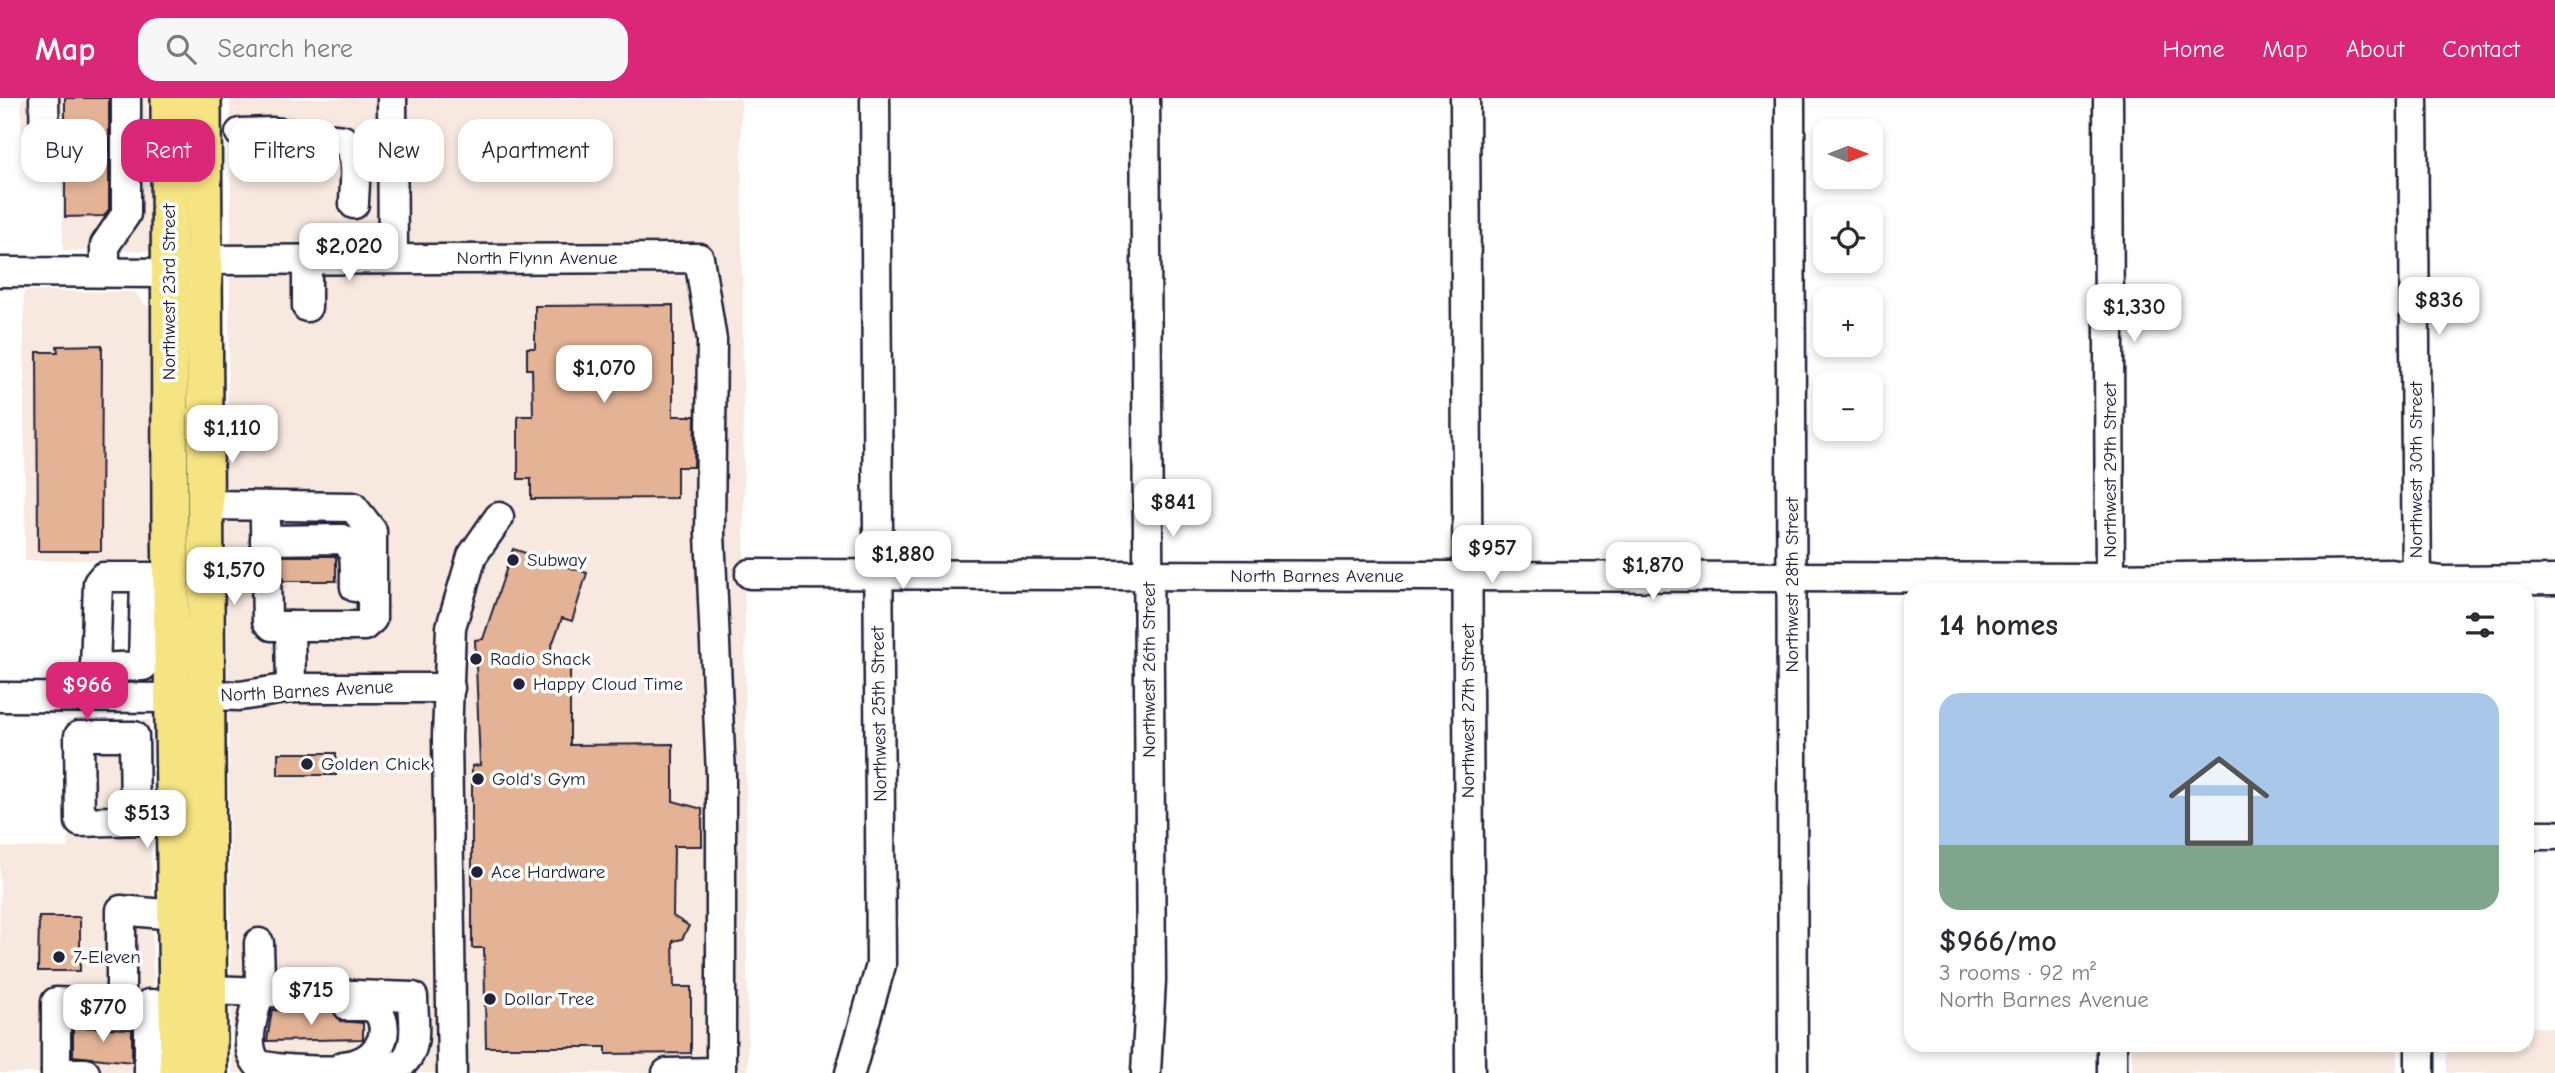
<!DOCTYPE html>
<html lang="en">
<head>
<meta charset="utf-8">
<style>
	body { margin:0; font-family:"Comic Neue",sans-serif; background:#f7f7f7; color:#2b2b33; height:100vh; display:flex; flex-direction:column; font-size:26px; white-space:nowrap }
	* { box-sizing:border-box; margin:0 }
	p { font-size:23px; color:#7c7c81 }
	.icon { flex:none; width:38px; height:38px; fill:none; stroke:currentColor; stroke-width:2; stroke-linecap:round; stroke-linejoin:round }
	.map { position:relative; flex:1; overflow:hidden }
	.side { position:absolute; left:1904px; top:485px; width:630px; height:469px; display:flex; flex-direction:column; background:#fff; border-radius:21px; box-shadow:0 4px 10px #0003 }
	.side>* { flex:none }
	.hud { position:absolute; left:21px; top:21px; width:665px; height:63px; display:flex; gap:14px }
	.needle { width:46px; rotate:90deg }
	.tools { position:absolute; left:1813px; top:21px; display:grid; gap:14px }
	.tools a { display:grid; place-items:center; width:70px; height:70px; border-radius:14px; background:#fff; box-shadow:0 4px 10px #0003; font-size:35px }
	.price { position:absolute; translate:-50% -60px; padding:0 16px; border-radius:14px; background:#fff; color:#222; font-size:23px; line-height:46px; filter:drop-shadow(0 2px 4px #0008) }
	.price::after { content:''; position:absolute; left:50%; top:42px; width:21px; height:16px; margin-left:-10px; background:inherit; clip-path:polygon(0 0,100% 0,50% 100%) }
	.price.selected { background:#db2777; color:#fff }
	ul { padding:0; list-style:none }
	li { display:grid; align-content:center; gap:14px; height:371px; padding:0 35px }
	li+li { border-top:2px solid #e1e1e2 }
	li span { display:grid; place-items:center; height:217px; border-radius:21px; color:#555 }
	li>.icon { margin-inline-start:auto }
	span .icon { width:126px; height:126px; fill:#fffc; stroke-width:1 }
	li b { font-size:30px }
	h2 { display:flex; justify-content:space-between; align-items:center; height:84px; padding:0 35px; font-size:30px }
	.chip { padding:0 24px; border-radius:21px; background:#fff; box-shadow:0 4px 10px #0003; font-size:24px; line-height:63px }
	.chip.selected { background:#db2777; color:#fff }
	header { display:flex; align-items:center; gap:42px; box-sizing:border-box; height:98px; padding:0 35px; background:#db2777; color:#fff }
	header strong { font-size:33px }
	nav { display:flex; gap:38px; margin-inline-start:auto; font-size:24px }
	.search { width:490px; height:63px; background:#f7f7f7; display:flex; align-items:center; gap:18px; box-sizing:border-box; padding:0 24px; border-radius:21px; color:#7c7c81; font-size:26px }
	.map>svg:first-child { display:block }
	.built { fill:#f7e8e0 }
	.building { fill:#e4b396; stroke:#22223b; stroke-width:2 }
	.lines { fill:none; stroke-linecap:round; stroke-linejoin:round }
	.minor-casing { stroke:#22223b; stroke-width:33 }
	.major-casing { stroke:#22223b; stroke-width:40 }
	.minor { stroke:#fff; stroke-width:28 }
	.major { stroke:#f6e381; stroke-width:35 }
	.poi-dot { fill:#22223b; stroke:#fff; stroke-width:2.5 }
	.labels { text-anchor:middle; dominant-baseline:central; stroke-width:7; stroke-linejoin:round; paint-order:stroke }
	.street-label { font-size:19px; fill:#22223b; stroke:#fff }
	.poi-label { font-size:19px; fill:#22223b; stroke:#fff; text-anchor:start }
</style>
</head>
<body>
<header>
<strong>Map</strong>
<div class="search"><svg class="icon" aria-label="search" viewBox="0 0 24 24"><circle cx="10" cy="10" r="6"/><path d="M15 15l6 6"/></svg>Search here</div>
<nav><a>Home</a><a>Map</a><a>About</a><a>Contact</a></nav>
</header>
<div class="map">
<svg width="2555" height="975" viewBox="0 0 2555 975">
	<rect width="100%" height="100%" fill="#fff"/>
	<filter id="ink" filterUnits="userSpaceOnUse"><feTurbulence type="fractalNoise" baseFrequency=".0143" numOctaves="2"/><feDisplacementMap in="SourceGraphic" scale="14" xChannelSelector="R" yChannelSelector="G"/><feConvolveMatrix kernelMatrix="1 2 1 2 8 2 1 2 1" color-interpolation-filters="sRGB"/></filter>
	<g filter="url(#ink)">
		<g class="built">
			<polygon points="21,0 147,0 150,153 63,153 61,54 22,53"/>
			<polygon points="230,0 741,0 748,975 232,975 226,378 231,138"/>
			<polygon points="24,193 134,194 151,212 153,461 25,463"/>
			<polygon points="67,622 150,622 154,975 0,975 0,749 69,750"/>
			<polygon points="2527,929 2555,930 2555,975 2447,975 2446,947 2527,947"/>
			<polygon points="2132,947 2398,947 2397,975 2132,975"/>
		</g>
		<g class="building">
			<polygon points="65,0 109,0 109,111 104,118 65,119"/>
			<polygon points="261,51 321,56 321,73 260,73"/>
			<polygon points="673,207 673,318 695,318 694,369 677,369 677,400 531,401 531,381 518,381 518,318 533,318 532,271 527,271 527,250 535,250 535,208"/>
			<polygon points="102,247 101,453 38,453 37,254 58,254 57,248"/>
			<polygon points="513,451 587,475 572,523 562,520 548,558 570,558 570,647 673,646 673,703 702,711 702,748 674,748 673,818 689,828 682,841 673,843 674,889 691,889 691,955 606,956 606,949 486,949 484,850 472,850 472,668 480,667 475,542 483,541"/>
			<polygon points="282,458 336,458 336,483 283,483"/>
			<rect x="278" y="655" width="58" height="22"/>
			<polygon points="39,819 80,819 80,873 38,873"/>
			<polygon points="272,912 333,913 340,923 363,925 363,941 267,943"/>
			<polygon points="73,929 132,931 132,964 73,958"/>
		</g>
		<g class="lines">
			<defs>
				<g id="minor">
					<polyline points="44,0 45,48"/>
					<polyline points="392,0 393,159"/>
					<polyline points="1145,0 1151,882 1146,975"/>
					<polyline points="1465,0 1470,975"/>
					<polyline points="1790,0 1793,975"/>
					<polyline points="2108,0 2110,492"/>
					<polyline points="2413,0 2417,492"/>
					<path d="M240,35L271,34L343,42C361,54 354,86 354,106"/>
					<polyline points="0,174 169,175 203,162 699,160 712,242 710,436 721,677 721,975"/>
					<polyline points="105,174 105,147 126,116 126,0"/>
					<polyline points="307,209 307,161"/>
					<polyline points="205,407 353,409 372,433 372,521 364,528 290,528 291,590"/>
					<polyline points="265,424 267,523 272,528 290,528"/>
					<path d="M265,442L342,441C359,449 354,473 355,489"/>
					<polyline points="750,476 2110,480 2391,476 2443,483 2555,482"/>
					<polyline points="94,570 143,568 145,480"/>
					<polyline points="207,597 240,598 291,590 450,590"/>
					<polyline points="0,599 173,600"/>
					<polyline points="94,599 98,485 103,479 171,479"/>
					<polyline points="135,722 134,638 79,638 80,724 175,721"/>
					<polyline points="2527,737 2555,737"/>
					<path d="M209,892L413,899C413,919 420,951 402,965C388,975 268,975 257,965C241,945 256,914 259,893C261,877 259,860 259,845"/>
					<polyline points="2112,947 2112,975"/>
					<path d="M343,968C372,966 395,940 378,913L369,908H348"/>
					<polyline points="56,975 56,904 121,907 121,812 195,819"/>
					<polyline points="56,975 85,975"/>
					<polyline points="149,975 149,906 177,907"/>
					<polyline points="452,975 447,639 451,529 472,458 499,419"/>
					<polyline points="667,975 721,974"/>
					<polyline points="850,975 881,867 875,0"/>
					<polyline points="2420,975 2420,947"/>
				</g>
				<g id="major">
					<polyline points="169,0 170,421 178,975"/>
					<polyline points="203,0 209,975"/>
				</g>
			</defs>
			<use href="#minor" class="minor-casing"/>
			<use href="#major" class="major-casing"/>
			<use href="#minor" class="minor"/>
			<use href="#major" class="major"/>
		</g>
	</g>
	<g class="poi-dot">
		<circle cx="513" cy="462" r="7"/>
		<circle cx="476" cy="561" r="7"/>
		<circle cx="519" cy="586" r="7"/>
		<circle cx="307" cy="666" r="7"/>
		<circle cx="478" cy="681" r="7"/>
		<circle cx="477" cy="774" r="7"/>
		<circle cx="59" cy="859" r="7"/>
		<circle cx="490" cy="901" r="7"/>
	</g>
	<g class="labels">
		<g class="street-label">
			<text x="537" y="160">North Flynn Avenue</text>
			<text transform="translate(169 194) rotate(-90)">Northwest 23rd Street</text>
			<text transform="translate(2110 372) rotate(-90)">Northwest 29th Street</text>
			<text transform="translate(2416 372) rotate(-90)">Northwest 30th Street</text>
			<text x="1317" y="478">North Barnes Avenue</text>
			<text transform="translate(1792 487) rotate(-90)">Northwest 28th Street</text>
			<text transform="translate(1149 572) rotate(-90)">Northwest 26th Street</text>
			<text transform="translate(307 593) rotate(-3)">North Barnes Avenue</text>
			<text transform="translate(1468 613) rotate(-90)">Northwest 27th Street</text>
			<text transform="translate(879 616) rotate(-91)">Northwest 25th Street</text>
		</g>
		<g class="poi-label">
			<text x="527" y="462">Subway</text>
			<text x="490" y="561">Radio Shack</text>
			<text x="533" y="586">Happy Cloud Time</text>
			<text x="321" y="666">Golden Chick</text>
			<text x="492" y="681">Gold's Gym</text>
			<text x="491" y="774">Ace Hardware</text>
			<text x="73" y="859">7-Eleven</text>
			<text x="504" y="901">Dollar Tree</text>
		</g>
	</g>
</svg>
<div class="tools">
<a><svg class="needle" viewBox="-14 -14 28 28"><path d="M0-13l5 13h-10z" fill="#e53935"/><path d="M0 13l5-13h-10z" fill="#7c7c81"/></svg></a>
<a><svg class="icon" aria-label="locate" viewBox="0 0 24 24"><circle cx="12" cy="12" r="6"/><path d="M12 2v4M12 18v4M2 12h4M18 12h4"/></svg></a>
<a>+</a>
<a>−</a>
</div>
<b class="price" style="left:349px;top:185px">$2,020</b>
<b class="price" style="left:2439px;top:239px">$836</b>
<b class="price" style="left:2134px;top:246px">$1,330</b>
<b class="price" style="left:604px;top:307px">$1,070</b>
<b class="price" style="left:232px;top:367px">$1,110</b>
<b class="price" style="left:1173px;top:441px">$841</b>
<b class="price" style="left:1492px;top:487px">$957</b>
<b class="price" style="left:903px;top:493px">$1,880</b>
<b class="price" style="left:1653px;top:504px">$1,870</b>
<b class="price" style="left:234px;top:509px">$1,570</b>
<b class="price selected" style="left:87px;top:624px">$966</b>
<b class="price" style="left:147px;top:752px">$513</b>
<b class="price" style="left:311px;top:929px">$715</b>
<b class="price" style="left:103px;top:946px">$770</b>
<div class="hud">
<a class="chip">Buy</a>
<a class="chip selected">Rent</a>
<a class="chip">Filters</a>
<a class="chip">New</a>
<a class="chip">Apartment</a>
</div>
<section class="side">
<h2>14 homes<svg class="icon" aria-label="filters" viewBox="0 0 24 24"><path d="M4 7h16M4 17h16"/><circle cx="9" cy="7" r="2"/><circle cx="15" cy="17" r="2"/></svg></h2>
<ul>
<li><span style="background:linear-gradient(#a9c7e8 70%,#7fa58c 0)"><svg class="icon" aria-label="home" viewBox="0 0 24 24"><path d="M3 11l9-7 9 7M6 9v11h12V9"/></svg></span><div><b>$966/mo</b><p>3 rooms · 92 m²</p><p>North Barnes Avenue</p></div></li>
</ul>
</section>
</div>
</body>
</html>
